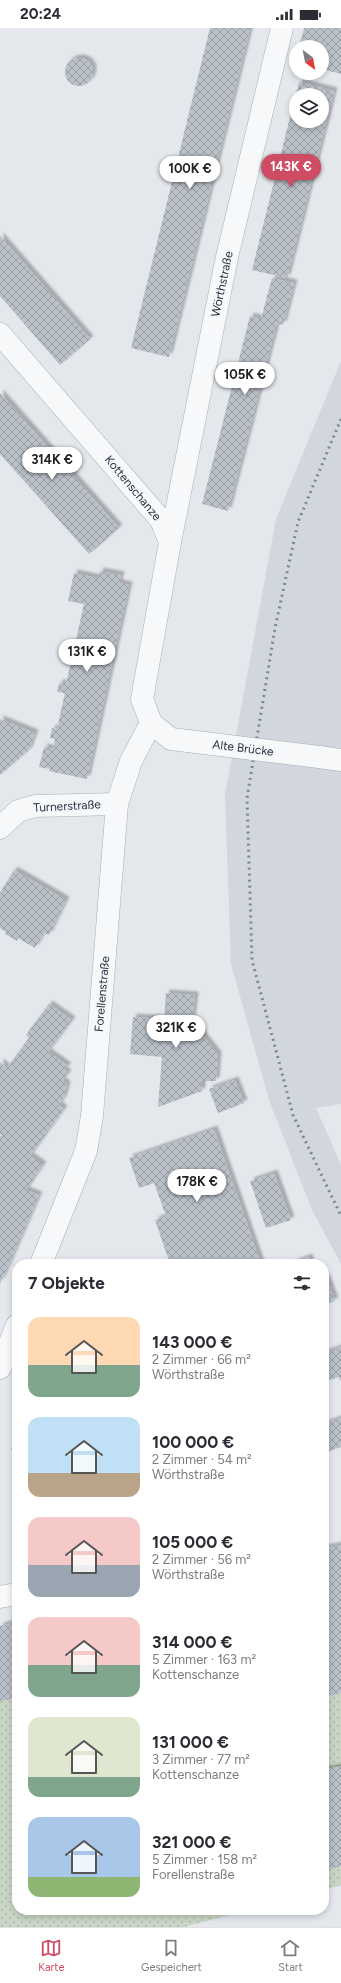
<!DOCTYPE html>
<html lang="de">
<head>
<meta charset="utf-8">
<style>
	body { margin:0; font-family:Figtree,sans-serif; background:#f2f2f3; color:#2b2b33; height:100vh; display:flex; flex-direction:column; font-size:15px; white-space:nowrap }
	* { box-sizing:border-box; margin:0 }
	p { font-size:13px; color:#7c7c81 }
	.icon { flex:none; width:22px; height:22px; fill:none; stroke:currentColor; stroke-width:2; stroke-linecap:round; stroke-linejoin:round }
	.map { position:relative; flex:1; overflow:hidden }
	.sheet { position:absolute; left:12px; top:1231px; width:317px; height:656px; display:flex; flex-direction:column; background:#fff; border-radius:16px; box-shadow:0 2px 6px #0003 }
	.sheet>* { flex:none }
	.needle { width:26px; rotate:148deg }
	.fabs { position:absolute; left:289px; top:12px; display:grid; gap:8px }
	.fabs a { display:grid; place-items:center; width:40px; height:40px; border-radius:50%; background:#fff; box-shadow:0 2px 6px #0003; font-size:20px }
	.price { position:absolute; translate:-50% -34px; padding:0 9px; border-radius:14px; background:#fff; color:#222; font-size:13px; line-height:26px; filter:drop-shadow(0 1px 2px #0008) }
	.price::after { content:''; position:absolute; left:50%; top:24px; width:12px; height:9px; margin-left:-6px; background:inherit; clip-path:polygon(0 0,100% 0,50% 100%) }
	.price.selected { background:#ce4c64; color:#fff }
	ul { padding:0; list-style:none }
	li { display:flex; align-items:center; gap:12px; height:100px; padding:0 16px }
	li span { display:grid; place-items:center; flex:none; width:112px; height:80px; border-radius:12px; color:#555 }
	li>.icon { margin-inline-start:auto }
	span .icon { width:48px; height:48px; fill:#fffc; stroke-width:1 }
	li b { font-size:17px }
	h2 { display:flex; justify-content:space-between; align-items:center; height:48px; padding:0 16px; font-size:17px }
	.status { display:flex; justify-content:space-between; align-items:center; height:28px; padding:0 20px; background:#fff; direction:ltr }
	.status svg { height:11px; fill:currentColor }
	.tab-bar { display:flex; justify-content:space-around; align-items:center; height:56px; border-top:1px solid #e1e1e2; background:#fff; font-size:11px; color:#7c7c81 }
	.tab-bar a { display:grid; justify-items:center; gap:2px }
	.tab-bar .selected { color:#ce4c64 }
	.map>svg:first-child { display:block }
	.built { fill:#d2d7de }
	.park { fill:url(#park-dots) }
	.building { fill:url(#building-cross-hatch); filter:url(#shadow) }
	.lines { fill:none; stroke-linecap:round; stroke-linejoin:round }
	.minor-casing { stroke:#a9aeb6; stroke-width:23 }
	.minor { stroke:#f7f8fa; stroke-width:22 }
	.rail { stroke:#7d8795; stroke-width:3; stroke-dasharray:2 4; stroke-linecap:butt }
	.minor-bridge-casing { stroke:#a9aeb6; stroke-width:23; stroke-linecap:butt }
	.minor-bridge { stroke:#f7f8fa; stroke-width:22 }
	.labels { text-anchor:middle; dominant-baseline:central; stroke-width:3; stroke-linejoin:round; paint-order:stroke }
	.street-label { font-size:12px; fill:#2c3544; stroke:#f4f6f9 }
</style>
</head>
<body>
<div class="status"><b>20:24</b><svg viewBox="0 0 49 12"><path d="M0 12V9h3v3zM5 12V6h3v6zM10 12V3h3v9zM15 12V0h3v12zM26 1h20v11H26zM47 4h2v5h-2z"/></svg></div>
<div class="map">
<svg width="341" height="1899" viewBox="0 0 341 1899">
	<defs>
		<pattern id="park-dots" width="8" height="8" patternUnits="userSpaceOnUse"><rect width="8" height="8" fill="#cad6c5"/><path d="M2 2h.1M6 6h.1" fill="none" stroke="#aeb8aa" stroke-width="1.8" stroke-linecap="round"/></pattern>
		<pattern id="building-cross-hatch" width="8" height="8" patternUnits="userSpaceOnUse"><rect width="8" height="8" fill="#bbc1c9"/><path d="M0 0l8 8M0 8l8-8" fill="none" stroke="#989ea5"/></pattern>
		<filter id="shadow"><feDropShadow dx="3.5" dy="-3.5" stdDeviation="1" flood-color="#0004"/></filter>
	</defs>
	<rect width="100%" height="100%" fill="#e4e7ec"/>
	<polygon class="built" points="341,333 341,1076 316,1080 341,1137 341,1236 312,1182 269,1072 231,936 225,767 276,491"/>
	<g class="park">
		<polygon points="341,1517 341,1857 324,1862 324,1520"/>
		<polygon points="17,1594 17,1882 248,1882 184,1899 0,1899 0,1598"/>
	</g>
	<g class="building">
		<polygon points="210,0 250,0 169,329 131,320"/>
		<polygon points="304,0 341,0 341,46 322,41 322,19 299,19"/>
		<circle cx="79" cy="44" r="14"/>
		<polygon points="299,54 334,63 287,250 252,242 295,69 296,93 322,93 322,67 296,67"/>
		<polygon points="0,208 90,311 60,337 0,268"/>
		<polygon points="272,250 294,255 283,297 277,295 228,483 202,476 250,288 261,291"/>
		<polygon points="0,365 119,500 89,526 0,426"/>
		<polygon points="100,543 121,547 119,555 129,557 87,751 49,743 50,741 39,739 44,719 53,721 55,711 50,710 52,700 57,701 65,665 57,664 59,655 66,656 84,576 68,573 74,545 98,550"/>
		<polygon points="0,691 35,705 29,722 0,747"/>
		<polygon points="14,842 66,872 49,907 44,905 35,920 18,910 17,913 5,906 6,904 0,900 0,865"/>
		<polygon points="166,965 195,967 192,994 218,1027 216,1053 202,1053 202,1063 158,1079 162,1029 130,1026 133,989 164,991"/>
		<polygon points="49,976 72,992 48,1024 68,1038 64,1042 68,1045 62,1053 67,1056 64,1069 59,1077 64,1081 30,1128 43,1137 26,1162 39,1167 0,1256 0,1109 2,1107 0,1106 0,1034 7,1040 29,1010 26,1007"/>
		<polygon points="235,1052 244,1075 218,1085 209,1061"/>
		<polygon points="214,1101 261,1236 170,1236 155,1192 166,1188 154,1155 139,1160 129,1130"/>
		<polygon points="274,1145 291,1192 266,1200 250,1153"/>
		<polygon points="309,1229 311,1236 291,1236"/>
		<polygon points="326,1249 335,1273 324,1277 324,1250"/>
		<polygon points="341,1319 341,1354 339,1349 324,1354 324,1325"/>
		<polygon points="341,1390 341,1419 324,1425 324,1396"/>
		<polygon points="17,1417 17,1437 11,1420"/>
		<polygon points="341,1517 341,1665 324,1669 324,1520"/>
		<polygon points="17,1594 17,1670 0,1673 0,1598"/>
		<polygon points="341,1738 341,1838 324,1843 324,1742"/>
	</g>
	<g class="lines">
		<defs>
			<g id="minor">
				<polyline points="0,306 161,492 170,514 142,671 151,695"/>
				<polyline points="170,514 227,229 282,0"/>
				<polyline points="151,695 171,711 188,713"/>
				<polyline points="319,729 341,732"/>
				<polyline points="0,800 18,783 35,778 117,776"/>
				<polyline points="41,1236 86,1123 92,1088 117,776 131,733 151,695"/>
				<polyline points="0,1340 17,1297"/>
				<polyline points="0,1569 17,1566"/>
			</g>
		</defs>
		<use href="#minor" class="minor-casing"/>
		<use href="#minor" class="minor"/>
		<polyline class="rail" points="341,391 298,494 275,600 247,770 252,932 293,1087 341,1188"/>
		<defs>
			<polyline id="minor-bridge" points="188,713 319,729"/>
		</defs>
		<use href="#minor-bridge" class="minor-bridge-casing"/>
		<use href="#minor-bridge" class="minor-bridge"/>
	</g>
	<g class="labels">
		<g class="street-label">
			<text transform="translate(222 256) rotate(-78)">Wörthstraße</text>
			<text transform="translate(133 460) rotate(50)">Kottenschanze</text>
			<text transform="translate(243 720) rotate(7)">Alte Brücke</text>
			<text transform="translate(67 778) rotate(-3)">Turnerstraße</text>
			<text transform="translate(102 966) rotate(-85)">Forellenstraße</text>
		</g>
	</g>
</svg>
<div class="fabs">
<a><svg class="needle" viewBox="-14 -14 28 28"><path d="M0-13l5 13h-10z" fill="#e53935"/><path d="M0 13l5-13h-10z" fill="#7c7c81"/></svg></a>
<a><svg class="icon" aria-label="layers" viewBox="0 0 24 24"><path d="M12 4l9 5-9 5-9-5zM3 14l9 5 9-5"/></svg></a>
</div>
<b class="price selected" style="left:291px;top:160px">143K €</b>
<b class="price" style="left:190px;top:162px">100K €</b>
<b class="price" style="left:245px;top:368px">105K €</b>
<b class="price" style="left:52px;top:453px">314K €</b>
<b class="price" style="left:87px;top:645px">131K €</b>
<b class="price" style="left:176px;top:1021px">321K €</b>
<b class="price" style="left:197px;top:1175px">178K €</b>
<section class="sheet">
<h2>7 Objekte<svg class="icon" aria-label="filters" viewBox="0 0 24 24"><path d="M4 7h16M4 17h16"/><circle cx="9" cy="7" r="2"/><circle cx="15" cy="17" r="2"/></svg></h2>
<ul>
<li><span style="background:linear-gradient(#ffd9b3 60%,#7fa58c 0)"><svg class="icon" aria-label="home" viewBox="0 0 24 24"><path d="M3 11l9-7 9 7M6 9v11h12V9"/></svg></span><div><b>143 000 €</b><p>2 Zimmer · 66 m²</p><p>Wörthstraße</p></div></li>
<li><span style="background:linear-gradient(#bfe0f5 70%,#b9a48a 0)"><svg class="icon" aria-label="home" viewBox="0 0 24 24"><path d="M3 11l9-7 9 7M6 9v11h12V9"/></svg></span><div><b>100 000 €</b><p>2 Zimmer · 54 m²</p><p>Wörthstraße</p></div></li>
<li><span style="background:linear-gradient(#f6c9c9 60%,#9aa5b1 0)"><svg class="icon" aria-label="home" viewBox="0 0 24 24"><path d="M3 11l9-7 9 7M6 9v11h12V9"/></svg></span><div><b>105 000 €</b><p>2 Zimmer · 56 m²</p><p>Wörthstraße</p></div></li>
<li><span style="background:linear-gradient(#f6c9c9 60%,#7fa58c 0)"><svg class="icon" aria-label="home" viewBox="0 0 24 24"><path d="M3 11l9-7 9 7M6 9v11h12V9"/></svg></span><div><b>314 000 €</b><p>5 Zimmer · 163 m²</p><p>Kottenschanze</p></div></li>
<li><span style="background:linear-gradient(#dfe7d0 75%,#7fa58c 0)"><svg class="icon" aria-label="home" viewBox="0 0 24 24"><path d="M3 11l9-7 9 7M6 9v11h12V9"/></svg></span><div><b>131 000 €</b><p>3 Zimmer · 77 m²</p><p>Kottenschanze</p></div></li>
<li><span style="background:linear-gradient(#a9c7e8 75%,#8fb573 0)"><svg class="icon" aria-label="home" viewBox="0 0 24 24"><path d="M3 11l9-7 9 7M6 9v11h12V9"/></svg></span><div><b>321 000 €</b><p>5 Zimmer · 158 m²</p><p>Forellenstraße</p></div></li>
</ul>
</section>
</div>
<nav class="tab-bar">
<a class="selected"><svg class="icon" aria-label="map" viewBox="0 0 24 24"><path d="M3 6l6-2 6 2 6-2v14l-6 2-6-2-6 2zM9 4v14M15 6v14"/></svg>Karte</a>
<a><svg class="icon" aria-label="saved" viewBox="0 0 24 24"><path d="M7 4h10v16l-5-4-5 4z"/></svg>Gespeichert</a>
<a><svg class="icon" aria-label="home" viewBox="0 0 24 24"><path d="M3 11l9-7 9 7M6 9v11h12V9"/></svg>Start</a>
</nav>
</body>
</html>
